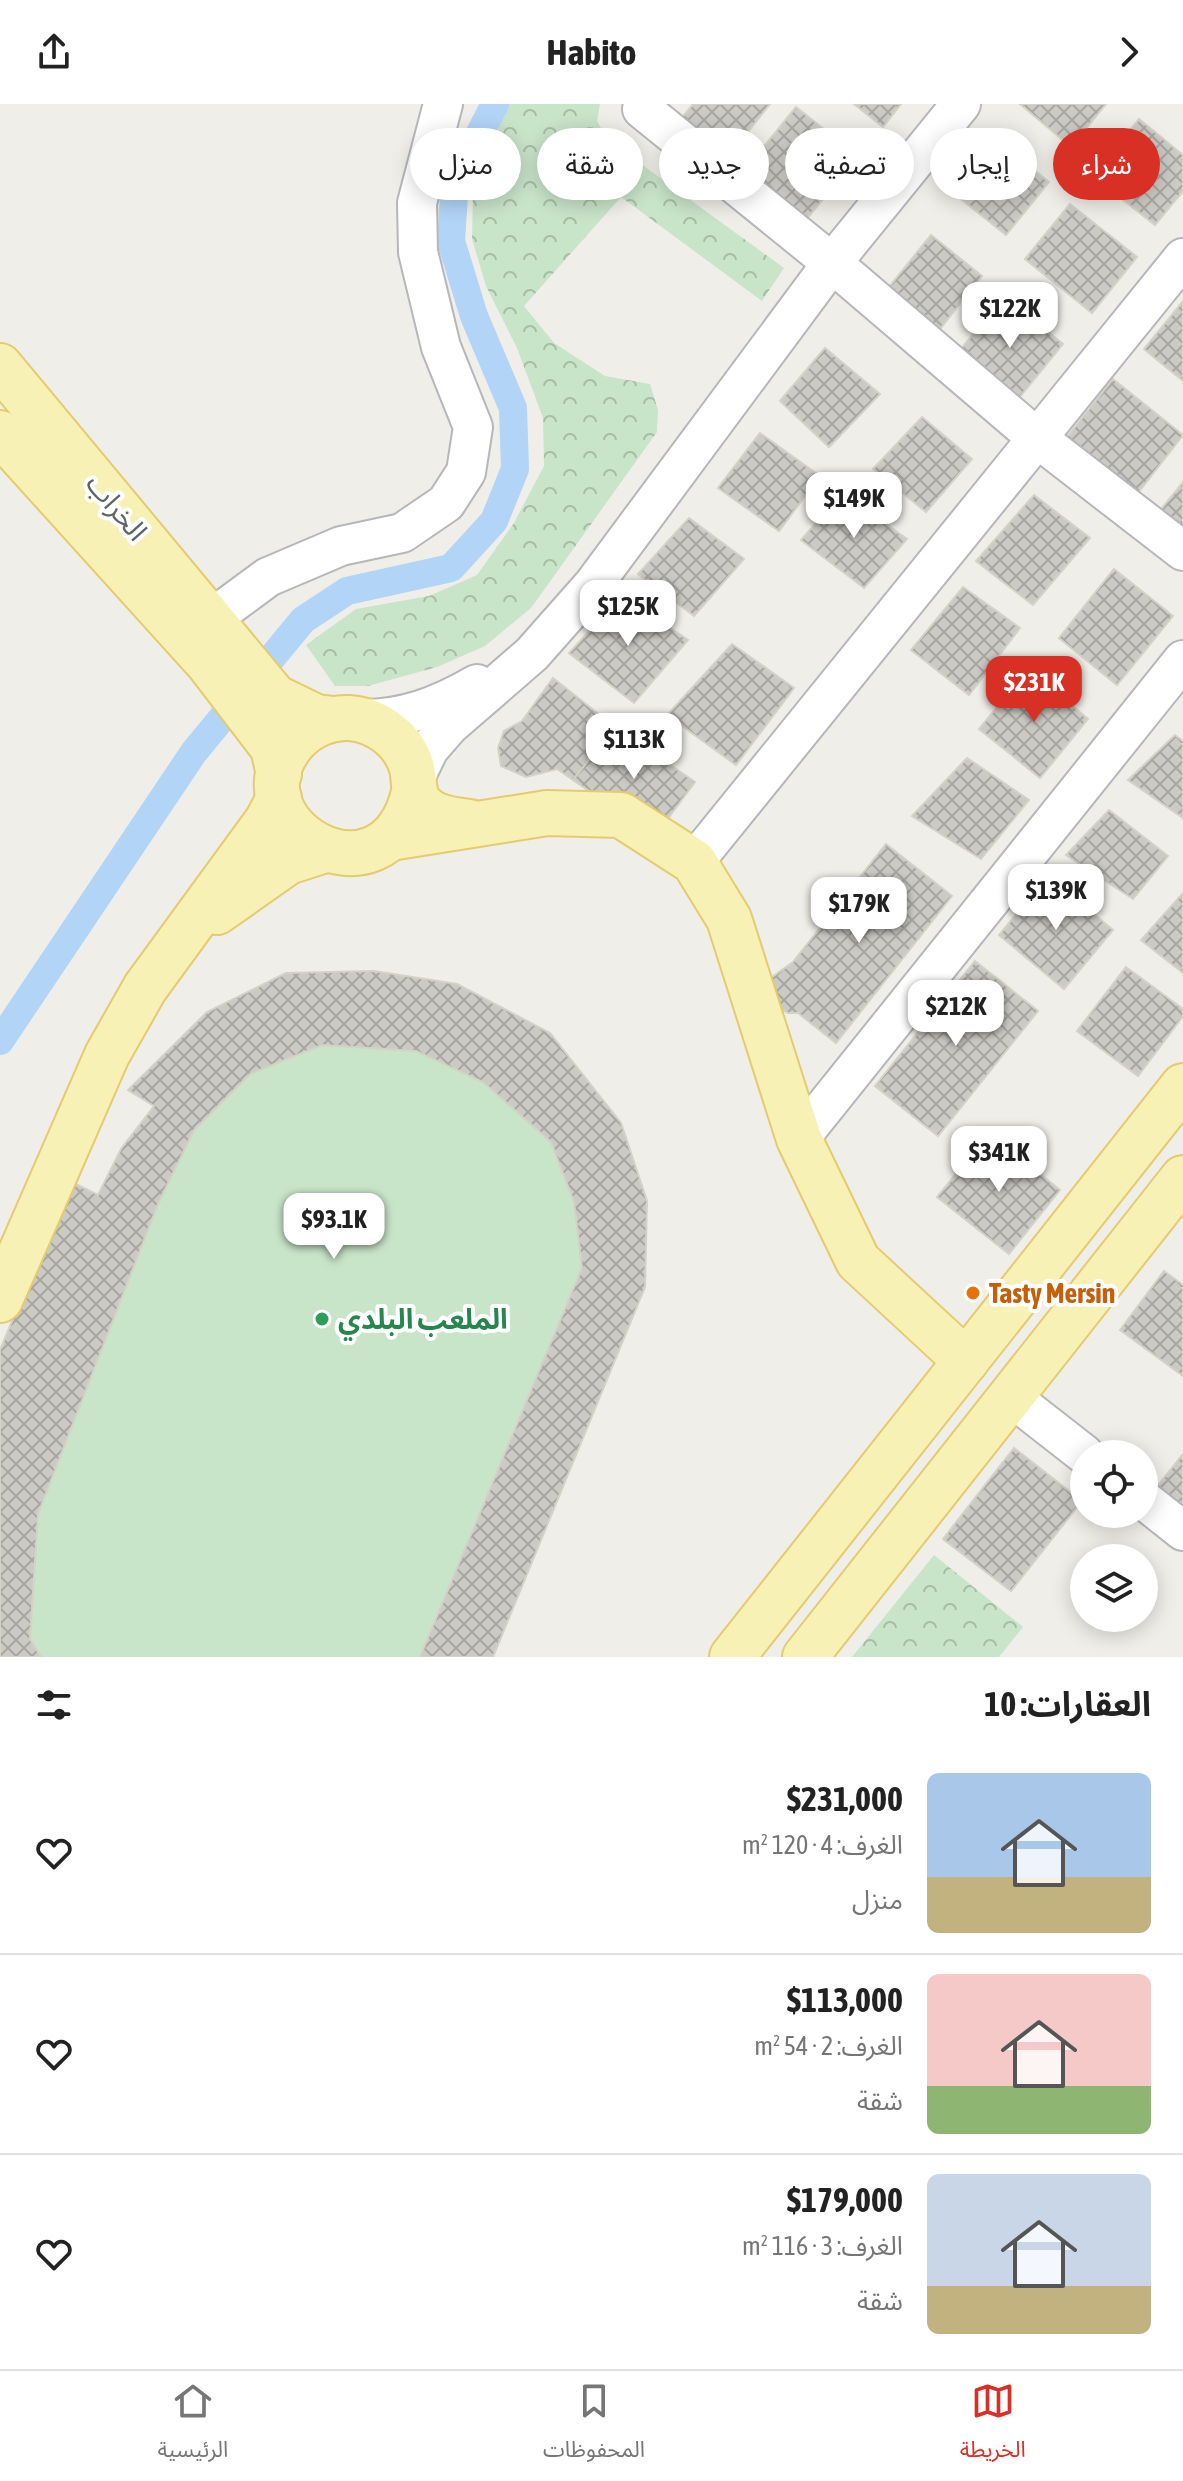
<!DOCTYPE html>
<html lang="ar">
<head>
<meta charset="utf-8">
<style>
	body { margin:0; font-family:"Asap Condensed","Noto Sans Arabic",sans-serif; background:#f2f2f2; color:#222; direction:rtl; height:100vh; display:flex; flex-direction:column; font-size:30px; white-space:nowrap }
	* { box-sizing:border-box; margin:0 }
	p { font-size:26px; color:#767676 }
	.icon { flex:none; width:44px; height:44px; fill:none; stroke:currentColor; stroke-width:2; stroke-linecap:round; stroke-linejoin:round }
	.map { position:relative; height:1553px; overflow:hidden; direction:ltr }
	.sheet { display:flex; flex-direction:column; background:#fff; flex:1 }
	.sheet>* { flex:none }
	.banner { position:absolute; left:24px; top:24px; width:1136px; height:72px; direction:rtl; display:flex; gap:16px }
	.fabs { position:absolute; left:1070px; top:1336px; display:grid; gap:16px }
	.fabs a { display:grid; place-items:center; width:88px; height:88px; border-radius:50%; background:#fff; box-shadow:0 4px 20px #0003; font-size:40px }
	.price { position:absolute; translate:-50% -68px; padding:0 18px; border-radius:16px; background:#fff; color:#222; font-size:26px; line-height:52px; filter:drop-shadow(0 2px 4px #0008) }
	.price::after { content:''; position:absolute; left:50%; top:48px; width:24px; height:18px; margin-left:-12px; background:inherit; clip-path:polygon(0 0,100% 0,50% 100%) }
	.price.current { background:#d93025; color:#fff }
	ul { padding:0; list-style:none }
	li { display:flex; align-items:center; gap:24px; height:200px; padding:0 32px }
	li+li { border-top:2px solid #e0e0e0 }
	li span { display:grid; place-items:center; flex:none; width:224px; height:160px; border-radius:12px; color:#555 }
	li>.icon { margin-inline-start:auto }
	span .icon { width:96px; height:96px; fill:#fffc; stroke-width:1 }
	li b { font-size:34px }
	h2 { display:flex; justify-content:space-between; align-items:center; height:96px; padding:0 32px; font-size:34px }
	.tag { padding:0 28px; border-radius:36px; background:#fff; box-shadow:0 4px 20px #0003; font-size:28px; line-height:72px }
	.tag.current { background:#d93025; color:#fff }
	header { display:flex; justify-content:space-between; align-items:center; height:104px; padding:0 32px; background:#fff; font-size:36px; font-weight:700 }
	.dock { display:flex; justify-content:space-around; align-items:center; height:112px; border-top:2px solid #e0e0e0; background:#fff; font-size:22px; color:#767676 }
	.dock a { display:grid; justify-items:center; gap:4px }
	.dock .current { color:#d93025 }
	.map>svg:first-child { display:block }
	.forest { fill:url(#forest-crowns) }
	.garden { fill:#c8e4c9 }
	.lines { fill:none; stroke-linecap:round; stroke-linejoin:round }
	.canal { stroke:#b1d4f7; stroke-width:28 }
	.building { fill:url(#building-cross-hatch); stroke:#d4d1c7; stroke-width:2 }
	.minor-casing { stroke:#b5b7bb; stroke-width:42 }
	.major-casing { stroke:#e4cb6d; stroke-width:48 }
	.minor { stroke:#fff; stroke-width:38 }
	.major { stroke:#f7f1b6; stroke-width:44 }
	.food-dot { fill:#e8710a; stroke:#fff; stroke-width:3 }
	.leisure-dot { fill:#2e9e5b; stroke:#fff; stroke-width:3 }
	.labels { text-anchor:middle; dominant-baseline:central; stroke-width:8; stroke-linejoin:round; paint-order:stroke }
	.street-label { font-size:28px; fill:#5f6266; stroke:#fff }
	.food-label { font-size:28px; font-weight:bold; fill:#c56008; stroke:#fff; text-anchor:start }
	.leisure-label { font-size:28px; font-weight:bold; fill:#27864d; stroke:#fff; text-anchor:start }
</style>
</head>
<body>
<header><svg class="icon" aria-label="forward" viewBox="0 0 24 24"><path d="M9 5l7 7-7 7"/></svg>Habito<svg class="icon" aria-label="share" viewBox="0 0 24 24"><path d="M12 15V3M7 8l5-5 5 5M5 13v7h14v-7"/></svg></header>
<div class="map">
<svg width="1183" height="1553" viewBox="0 0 1183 1553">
	<defs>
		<pattern id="forest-crowns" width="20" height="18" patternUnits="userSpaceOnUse" patternTransform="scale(2)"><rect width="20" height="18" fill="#c8e4c9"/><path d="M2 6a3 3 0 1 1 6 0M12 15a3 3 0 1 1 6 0" fill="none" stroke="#a6bca7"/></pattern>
		<pattern id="building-cross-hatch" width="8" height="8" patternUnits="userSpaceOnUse" patternTransform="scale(2)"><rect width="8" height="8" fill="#cbcac4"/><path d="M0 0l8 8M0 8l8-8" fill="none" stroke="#a8a7a3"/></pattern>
	</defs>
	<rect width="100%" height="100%" fill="#f0eee8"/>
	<g class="forest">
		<polygon points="506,0 600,0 597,17 608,36 784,164 762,197 621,93 524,202 554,239 605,272 650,280 658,306 657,328 531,504 485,542 437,563 368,582 335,582 306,541 356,505 429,492 477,471 514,419 544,362 543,314 517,244 486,182 472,135 473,88 495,20"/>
		<polygon points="934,1451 1023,1523 999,1553 852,1553"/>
	</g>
	<polygon class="garden" points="374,867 457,880 550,929 621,1019 647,1097 645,1183 493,1553 0,1553 70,1077 98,1091 121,1045 154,1002 128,986 207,908 286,869"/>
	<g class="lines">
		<polyline class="canal" points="0,937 194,648 303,516 347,487 451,464 494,417 515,365 513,304 474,212 451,137 455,77 495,0"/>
	</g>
	<g class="building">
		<polygon points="693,0 770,0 719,64 672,26"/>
		<polygon points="854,0 901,0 883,23"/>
		<polygon points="1020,0 1106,0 1071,43"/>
		<polygon points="796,3 858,52 797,127 735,78"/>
		<polygon points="1139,15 1183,51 1183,87 1155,121 1093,72"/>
		<polygon points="999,38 1049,78 1006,131 956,91"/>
		<polygon points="1070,100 1137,153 1092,209 1025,155"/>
		<polygon points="931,131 982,172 936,230 885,188"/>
		<polygon points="1004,192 1063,240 1015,299 956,251"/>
		<polygon points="1183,197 1183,277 1144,245"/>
		<polygon points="825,244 880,290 829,343 780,297"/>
		<polygon points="1113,275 1183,331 1137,390 1067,333"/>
		<polygon points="922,313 972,355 926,408 873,365"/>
		<polygon points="760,329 820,372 779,427 718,384"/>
		<polygon points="1183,378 1183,429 1158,409"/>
		<polygon points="842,389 907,435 864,484 801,436"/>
		<polygon points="1034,391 1090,434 1033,501 976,457"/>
		<polygon points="689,414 744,455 694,512 638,470"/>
		<polygon points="1114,465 1173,512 1117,581 1059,534"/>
		<polygon points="963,483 1020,524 969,591 911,546"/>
		<polygon points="622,491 688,536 634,599 569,549"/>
		<polygon points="732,540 794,584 736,661 667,611"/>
		<polygon points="1028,565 1088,615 1040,674 979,625"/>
		<polygon points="553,574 615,623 573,676 557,665 526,673 501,662 498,644 504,627 522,617"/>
		<polygon points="615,623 695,678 655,732 573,676"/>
		<polygon points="1175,631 1183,637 1183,714 1128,676"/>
		<polygon points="967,654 1029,696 981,755 912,712"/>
		<polygon points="1109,706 1168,752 1133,795 1066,751"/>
		<polygon points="886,740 952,792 836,939 798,909 788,909 771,900 768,876 793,858"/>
		<polygon points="1048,772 1113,826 1064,885 999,831"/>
		<polygon points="1183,789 1183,869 1141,836"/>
		<polygon points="975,857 1038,907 938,1032 875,982"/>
		<polygon points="1126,863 1183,905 1183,912 1138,972 1077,927"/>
		<polygon points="374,867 457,880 550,929 621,1019 647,1097 645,1183 493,1553 420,1553 582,1164 574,1098 551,1038 483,978 416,947 322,941 250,970 194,1026 158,1100 38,1410 30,1535 41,1553 0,1553 0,1246 70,1077 98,1091 121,1045 154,1002 128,986 207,908 286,869"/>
		<polygon points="989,1029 1060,1086 1009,1150 937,1093"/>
		<polygon points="1164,1167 1183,1181 1183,1272 1120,1226"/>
		<polygon points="1014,1344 1082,1397 1011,1487 943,1435"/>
		<polygon points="1183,1350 1183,1409 1154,1386"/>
	</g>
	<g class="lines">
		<defs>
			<g id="minor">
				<polyline points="961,0 832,159 1037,334 1183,447"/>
				<polyline points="211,515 268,473 341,442 402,429 446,399 466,368 473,323 441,243 418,148 417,99 443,0"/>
				<path d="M359,615C403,616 439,602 477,580"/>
				<polyline points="414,676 429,645 449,622 532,550 593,481 832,159 642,5 647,0"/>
				<polyline points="694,758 1183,154"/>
				<polyline points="799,1035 1183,556"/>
				<polyline points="1011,1293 1084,1350"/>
				<polyline points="1144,1396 1183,1427"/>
			</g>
			<g id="major">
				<polyline points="0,262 275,593 316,613 334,615"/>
				<polyline points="0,329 208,559 273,644 279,670"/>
				<path d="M414,688C385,814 223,719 295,637C309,622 329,613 349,614C378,616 404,636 412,664C415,677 412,688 420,699C432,714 453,716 470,718"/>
				<polyline points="390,734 547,709 621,711 694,758 729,815 799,1035 858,1157 966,1257"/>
				<polyline points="217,808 288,758 325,746"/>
				<polyline points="0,1196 107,951 145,884 267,717 279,694"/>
				<polyline points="732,1553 1183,982"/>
				<polyline points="805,1553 1183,1074"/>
			</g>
		</defs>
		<use href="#minor" class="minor-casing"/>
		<use href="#major" class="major-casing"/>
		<use href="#minor" class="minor"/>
		<use href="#major" class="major"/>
	</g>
	<circle class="food-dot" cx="973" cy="1189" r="8"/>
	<circle class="leisure-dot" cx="322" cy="1215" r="8"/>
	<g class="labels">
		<g class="street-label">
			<text transform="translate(117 403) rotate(50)">الخراب</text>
		</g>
		<g class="food-label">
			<text x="989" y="1189">Tasty Mersin</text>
		</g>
		<g class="leisure-label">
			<text x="338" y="1215">الملعب البلدي</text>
		</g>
	</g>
</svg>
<div class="fabs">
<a><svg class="icon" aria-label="locate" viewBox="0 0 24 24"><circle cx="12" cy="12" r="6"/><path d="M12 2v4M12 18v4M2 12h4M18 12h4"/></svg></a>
<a><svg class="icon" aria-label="layers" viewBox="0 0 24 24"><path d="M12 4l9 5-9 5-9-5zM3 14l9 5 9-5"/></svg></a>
</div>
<b class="price" style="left:1010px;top:246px">$122K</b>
<b class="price" style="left:854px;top:436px">$149K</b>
<b class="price" style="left:628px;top:544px">$125K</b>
<b class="price current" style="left:1034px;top:620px">$231K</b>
<b class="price" style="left:634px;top:677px">$113K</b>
<b class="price" style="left:1056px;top:828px">$139K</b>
<b class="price" style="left:859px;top:841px">$179K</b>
<b class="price" style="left:956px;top:944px">$212K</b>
<b class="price" style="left:999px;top:1090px">$341K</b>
<b class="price" style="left:334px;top:1157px">$93.1K</b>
<div class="banner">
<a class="tag current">شراء</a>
<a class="tag">إيجار</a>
<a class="tag">تصفية</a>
<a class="tag">جديد</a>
<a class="tag">شقة</a>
<a class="tag">منزل</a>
</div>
</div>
<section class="sheet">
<h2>العقارات: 10<svg class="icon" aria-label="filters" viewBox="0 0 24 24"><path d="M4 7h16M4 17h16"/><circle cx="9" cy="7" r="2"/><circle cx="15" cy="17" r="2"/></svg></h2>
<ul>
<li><span style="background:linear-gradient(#a9c7e8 65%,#c2b280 0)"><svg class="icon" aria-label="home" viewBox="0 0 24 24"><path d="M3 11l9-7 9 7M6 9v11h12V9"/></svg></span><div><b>$231,000</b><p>الغرف: 4 · 120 m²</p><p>منزل</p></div><svg class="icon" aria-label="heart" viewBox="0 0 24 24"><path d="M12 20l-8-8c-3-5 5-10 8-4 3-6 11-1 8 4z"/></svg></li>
<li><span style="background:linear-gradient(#f6c9c9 70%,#8fb573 0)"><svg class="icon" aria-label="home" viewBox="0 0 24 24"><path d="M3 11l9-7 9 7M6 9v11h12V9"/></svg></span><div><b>$113,000</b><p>الغرف: 2 · 54 m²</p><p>شقة</p></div><svg class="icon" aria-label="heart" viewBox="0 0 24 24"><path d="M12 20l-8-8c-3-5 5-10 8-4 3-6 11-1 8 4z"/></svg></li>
<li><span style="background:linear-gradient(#c9d6e8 70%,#c2b280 0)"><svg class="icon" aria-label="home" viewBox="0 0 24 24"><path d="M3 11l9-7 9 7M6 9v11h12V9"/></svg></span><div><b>$179,000</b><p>الغرف: 3 · 116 m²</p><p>شقة</p></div><svg class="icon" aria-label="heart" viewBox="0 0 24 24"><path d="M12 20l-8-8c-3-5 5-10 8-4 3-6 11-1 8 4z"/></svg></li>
</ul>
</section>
<nav class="dock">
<a class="current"><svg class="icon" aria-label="map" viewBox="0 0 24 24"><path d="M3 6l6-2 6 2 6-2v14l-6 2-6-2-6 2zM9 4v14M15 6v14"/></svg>الخريطة</a>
<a><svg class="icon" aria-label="saved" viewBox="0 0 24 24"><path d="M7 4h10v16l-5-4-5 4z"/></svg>المحفوظات</a>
<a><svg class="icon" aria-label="home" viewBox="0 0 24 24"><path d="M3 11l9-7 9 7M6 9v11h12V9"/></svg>الرئيسية</a>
</nav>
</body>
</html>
